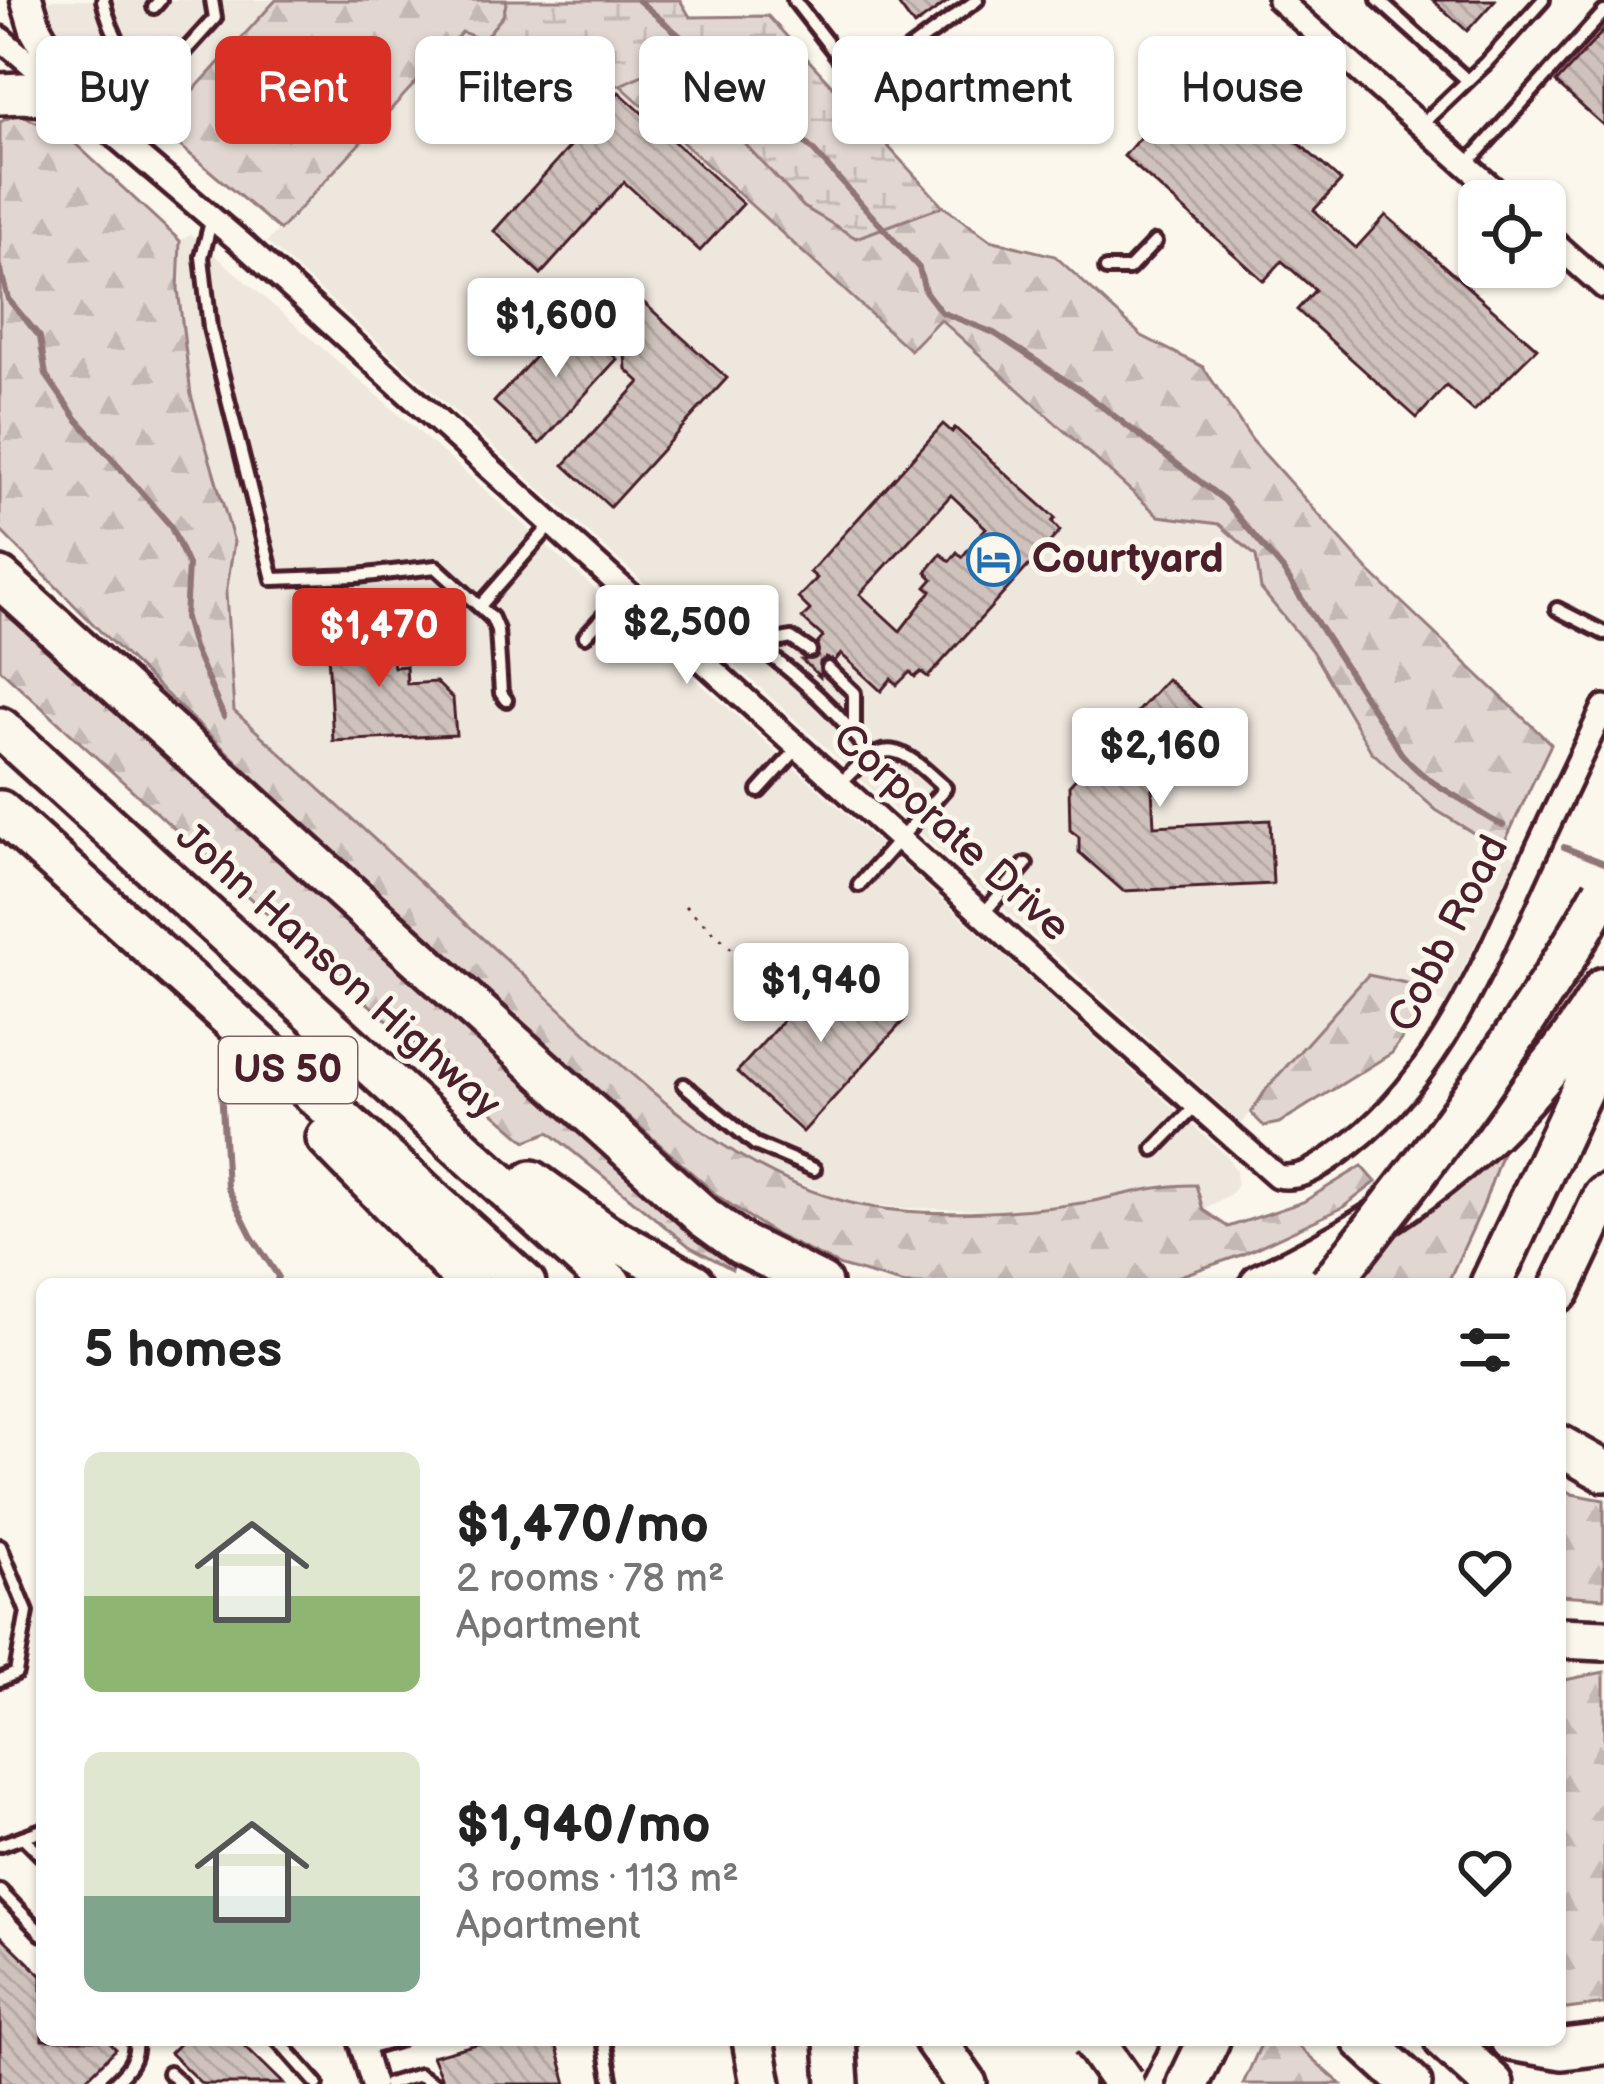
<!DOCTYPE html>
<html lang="en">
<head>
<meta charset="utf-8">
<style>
	body { margin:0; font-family:"Balsamiq Sans",sans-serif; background:#f6f6f6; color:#222; height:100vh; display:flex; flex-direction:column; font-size:45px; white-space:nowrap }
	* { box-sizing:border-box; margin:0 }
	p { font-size:39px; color:#767676 }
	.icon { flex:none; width:66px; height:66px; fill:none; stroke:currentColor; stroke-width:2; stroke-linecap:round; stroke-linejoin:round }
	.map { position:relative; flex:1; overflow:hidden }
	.drawer { position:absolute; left:36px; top:1278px; width:1530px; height:768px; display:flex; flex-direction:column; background:#fff; border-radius:18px; box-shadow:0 3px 9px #0004 }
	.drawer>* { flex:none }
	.hud { position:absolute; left:36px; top:36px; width:1533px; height:108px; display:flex; gap:24px }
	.buttons { position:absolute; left:1458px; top:180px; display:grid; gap:24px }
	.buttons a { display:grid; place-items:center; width:108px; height:108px; border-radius:18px; background:#fff; box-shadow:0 3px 9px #0004; font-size:60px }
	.price { position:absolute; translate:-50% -102px; padding:0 27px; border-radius:12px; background:#fff; color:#222; font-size:39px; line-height:78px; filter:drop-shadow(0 3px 6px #0008) }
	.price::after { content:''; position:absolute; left:50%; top:72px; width:36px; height:27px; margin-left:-18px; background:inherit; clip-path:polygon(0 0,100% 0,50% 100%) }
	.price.selected { background:#d93025; color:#fff }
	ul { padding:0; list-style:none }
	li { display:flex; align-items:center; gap:36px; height:300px; padding:0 48px }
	li span { display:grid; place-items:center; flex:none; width:336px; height:240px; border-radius:18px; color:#555 }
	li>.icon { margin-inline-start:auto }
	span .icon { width:144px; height:144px; fill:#fffc; stroke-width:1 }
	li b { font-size:51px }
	h2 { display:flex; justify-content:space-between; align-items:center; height:144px; padding:0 48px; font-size:51px }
	.tag { padding:0 42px; border-radius:18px; background:#fff; box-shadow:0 3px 9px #0004; font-size:42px; line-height:108px }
	.tag.selected { background:#d93025; color:#fff }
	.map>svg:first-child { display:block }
	.built { fill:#eee7de }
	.forest { fill:url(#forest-firs); stroke:#967b7e; stroke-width:3 }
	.wetland { fill:url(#wetland-marsh); stroke:#967b7e; stroke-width:3 }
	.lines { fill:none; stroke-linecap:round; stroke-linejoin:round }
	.stream { stroke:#907477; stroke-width:6 }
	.building { fill:url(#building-back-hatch); stroke:#4a1f2b; stroke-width:3; fill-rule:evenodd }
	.lane-casing { stroke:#4a1f2b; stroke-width:20 }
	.street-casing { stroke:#4a1f2b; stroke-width:30 }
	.secondary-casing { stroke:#4a1f2b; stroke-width:39 }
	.highway-casing { stroke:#4a1f2b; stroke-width:48 }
	.path { stroke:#4a1f2b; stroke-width:3; stroke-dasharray:3 9; stroke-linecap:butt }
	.lane { stroke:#fbf7ec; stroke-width:10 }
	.street { stroke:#fbf7ec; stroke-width:21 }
	.secondary { stroke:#fbf7ec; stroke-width:30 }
	.highway { stroke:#fbf7ec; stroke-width:39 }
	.highway-bridge-casing { stroke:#4a1f2b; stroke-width:48; stroke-linecap:butt }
	.highway-bridge { stroke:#fbf7ec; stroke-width:39 }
	.labels { text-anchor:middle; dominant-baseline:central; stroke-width:10; stroke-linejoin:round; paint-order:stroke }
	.shield { fill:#fbf7ec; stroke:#7f6065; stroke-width:3 }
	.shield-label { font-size:39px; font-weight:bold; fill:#4a1f2b }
	.poi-label { font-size:42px; font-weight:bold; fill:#4a1f2b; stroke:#fbf7ec; text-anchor:start }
	.street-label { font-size:42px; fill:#4a1f2b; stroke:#fbf7ec }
</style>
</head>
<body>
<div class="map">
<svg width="1604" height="2084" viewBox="0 0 1604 2084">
	<defs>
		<pattern id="forest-firs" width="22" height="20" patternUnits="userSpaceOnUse" patternTransform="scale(3)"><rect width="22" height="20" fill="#e2d7d0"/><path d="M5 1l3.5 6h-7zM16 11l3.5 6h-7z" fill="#c3b8b3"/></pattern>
		<pattern id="wetland-marsh" width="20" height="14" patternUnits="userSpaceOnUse" patternTransform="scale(3)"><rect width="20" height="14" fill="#e2d7d0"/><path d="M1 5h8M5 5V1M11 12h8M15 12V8" fill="none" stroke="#c3b8b3"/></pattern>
		<pattern id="building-back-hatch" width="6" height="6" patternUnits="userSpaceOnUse" patternTransform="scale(3)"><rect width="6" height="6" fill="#cfc2bc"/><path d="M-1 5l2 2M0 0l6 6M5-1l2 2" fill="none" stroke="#b3a6a2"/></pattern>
	</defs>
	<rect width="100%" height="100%" fill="#fbf7ec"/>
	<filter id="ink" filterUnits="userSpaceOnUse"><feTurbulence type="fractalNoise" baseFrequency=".00833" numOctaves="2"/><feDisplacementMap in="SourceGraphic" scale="24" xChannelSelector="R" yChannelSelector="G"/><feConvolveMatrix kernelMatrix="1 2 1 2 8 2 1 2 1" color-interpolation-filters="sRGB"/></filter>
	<g filter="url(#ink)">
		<g class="built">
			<polygon points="32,0 276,0 150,138 70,65"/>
			<polygon points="462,32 578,86 620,85 911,350 939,319 1158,515 1219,524 1256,556 1261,589 1312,651 1330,682 1436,810 1517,858 1446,1004 1430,996 1420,986 1408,984 1267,1088 1242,1124 267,242"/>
			<polygon points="191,234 456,464 1227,1156 1236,1171 1237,1184 1232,1193 1203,1210 1164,1184 1091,1201 1021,1211 907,1208 852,1203 759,1168 698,1128 620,1062 234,711 226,594 234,542 191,395 178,289 180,241"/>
		</g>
		<g class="forest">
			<polygon points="276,0 507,0 503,16 483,40 462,32 280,230 159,128"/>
			<polygon points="647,72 719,116 804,207 856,237 943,206 990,240 1055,256 1142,336 1203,367 1252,440 1370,572 1551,744 1501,850 1436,810 1371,751 1312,651 1261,589 1256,556 1219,524 1159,516 940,319 910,350 620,85"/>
			<path d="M18,114L67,136L180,241L178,289L191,395L234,542L226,594L234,711C334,801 431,893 531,982C626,1068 723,1172 851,1203C919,1219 1020,1213 1088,1202C1125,1195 1158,1184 1196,1185L1203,1210L1228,1227L1303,1202L1362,1166L1376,1182L1342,1208L1241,1255L1157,1284H905L841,1266L776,1235L719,1197L362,880L103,634L0,530V122Z"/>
			<polygon points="0,602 45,649 666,1210 735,1258 732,1269 689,1246 549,1132 526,1141 312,955 0,669"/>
			<polygon points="1368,975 1420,986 1430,996 1392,1053 1279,1123 1264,1126 1251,1113 1267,1088"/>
			<polygon points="1507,1139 1482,1209 1447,1284 1355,1284 1419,1201"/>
			<polygon points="1560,1487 1572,1494 1604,1500 1604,1598 1560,1595"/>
			<polygon points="1604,1672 1604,2004 1560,2010 1560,1681"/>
			<polygon points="1263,2040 1291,2040 1341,2084 1243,2084"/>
		</g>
		<polygon class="wetland" points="507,0 680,0 690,17 768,16 943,206 856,238 804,207 719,116 647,73 620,85 578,86 483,40 503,16"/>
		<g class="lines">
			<g class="stream">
				<path d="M638,0L812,149L919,268L925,291L941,312L994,333L1083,392L1224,500L1283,570L1401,753C1420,776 1437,785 1462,800C1476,809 1486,819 1503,825"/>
				<polyline points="0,268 8,299 40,337 46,375 76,418 170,525 188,565 185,618 193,647 224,717"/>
				<polyline points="1564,847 1604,863"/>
				<polyline points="221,1089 227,1187 252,1237 278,1276 276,1284"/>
			</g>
		</g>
		<g class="building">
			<polygon points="895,0 950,0 914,26"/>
			<polygon points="1433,0 1495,0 1467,31"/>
			<polygon points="1604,30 1604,126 1556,83"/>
			<polygon points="1206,60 1341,181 1314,210 1356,248 1386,215 1537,348 1474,411 1446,386 1417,418 1297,310 1315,290 1282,261 1264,281 1124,156"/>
			<polygon points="619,92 743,204 700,251 624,182 541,274 494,231"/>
			<polygon points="642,301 727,378 610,507 564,465 640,382 626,369 623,322"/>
			<polygon points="571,317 617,359 540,444 494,402"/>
			<path d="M943,424L952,432L955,428L1055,518L1052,522L1060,531L928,677L921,672L915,677L910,672L897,685L891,679L881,691L841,654L835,661L826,658L820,662V677L802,660L817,657V644L823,637L802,618L810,610L798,598L817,578L810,572ZM951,495L986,528L962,557L957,552L950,561L941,554L926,572L933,579L926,587L931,591L900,631L860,594Z"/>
			<polygon points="355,615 355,622 368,621 368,635 387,634 394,667 406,666 407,684 436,682 453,699 456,735 333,741 326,617"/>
			<polygon points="1167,679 1216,722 1152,788 1154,826 1270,820 1273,884 1123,891 1079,852 1079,837 1070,830 1069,786"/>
			<polygon points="838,959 905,1019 803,1132 737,1072"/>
			<polygon points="0,1935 42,1976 42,2040 107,2040 116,2049 81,2084 0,2084"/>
			<polygon points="183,2040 239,2040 284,2084 202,2084 170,2053"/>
			<polygon points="492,2040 555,2040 567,2084 444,2084 432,2056"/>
		</g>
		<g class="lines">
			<defs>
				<g id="lane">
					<path d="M103,0C110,29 126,69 157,78L168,70L215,18L212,0"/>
					<polyline points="794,0 843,63 877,73 977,0"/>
					<polyline points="1378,0 1466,79"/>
					<polyline points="154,7 160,0"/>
					<polyline points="79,96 129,58"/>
					<polyline points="1421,125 1486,63 1543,0"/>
					<polyline points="1466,165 1604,12"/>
					<polyline points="212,218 202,257 210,328 273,579 357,576 436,567 492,618 497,630 501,693 506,700"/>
					<polyline points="1106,269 1129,269 1155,242"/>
					<polyline points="480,606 550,526"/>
					<polyline points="1557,609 1604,633"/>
					<polyline points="585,636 625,593"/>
					<polyline points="757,645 791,638 810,651"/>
					<polyline points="828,668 854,693 854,732"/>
					<path d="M710,669L738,633C782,661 843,713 870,757"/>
					<path d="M840,784C887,733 900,747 945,788L859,885"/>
					<polyline points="759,791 799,747"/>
					<polyline points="983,914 1026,864"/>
					<polyline points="684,1085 755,1144 814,1169"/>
					<polyline points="1154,1149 1196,1106"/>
					<polyline points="0,1546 27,1612 16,1673 0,1680"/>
					<polyline points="23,1837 42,1856"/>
					<polyline points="0,1845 42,1830"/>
					<polyline points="0,1891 42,1934"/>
					<polyline points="278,2040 317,2084"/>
					<polyline points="604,2040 612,2084"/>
					<polyline points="363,2050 398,2040"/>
					<polyline points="169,2073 181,2084"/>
					<path d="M113,2084C126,2071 138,2060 135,2040"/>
					<polyline points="388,2084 419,2075 434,2084"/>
				</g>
				<g id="street">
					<polyline points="1279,0 1507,201"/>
					<path d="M0,38L246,247L1067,991L1277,1176C1300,1181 1318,1167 1336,1155C1433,1088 1478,978 1525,875C1551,818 1578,763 1604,707"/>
					<polyline points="1545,235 1604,287"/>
					<polyline points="360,2040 373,2084"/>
				</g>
				<polyline id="secondary" points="27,0 36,30 75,99"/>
				<g id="highway">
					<polyline points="0,94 23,93 75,99"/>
					<polyline points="0,578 704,1217 741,1244 821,1284"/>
					<polyline points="0,728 611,1284"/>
					<polyline points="0,811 525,1284"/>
					<polyline points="327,1138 470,1284"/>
					<polyline points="532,1181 605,1234 694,1284"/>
					<path d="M1261,1284C1405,1217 1523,1126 1604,988"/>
					<polyline points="1491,1284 1604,1042"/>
					<polyline points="1560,1290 1604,1196"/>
					<polyline points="1560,1446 1604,1471"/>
					<polyline points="1560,1638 1604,1640"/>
					<polyline points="753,2040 761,2084"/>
					<polyline points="835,2040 838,2084"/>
					<polyline points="935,2040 966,2084"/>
					<polyline points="1363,2040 1411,2084"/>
					<polyline points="1445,2040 1493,2084"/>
					<polyline points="1511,2040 1563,2049 1604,2044"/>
					<polyline points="1116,2084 1138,2040"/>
					<polyline points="1188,2084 1209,2040"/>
				</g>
			</defs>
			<use href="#lane" class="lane-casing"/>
			<use href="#street" class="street-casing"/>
			<use href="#secondary" class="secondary-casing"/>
			<use href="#highway" class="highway-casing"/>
			<polyline class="path" points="685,906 732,949"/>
			<use href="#lane" class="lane"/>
			<use href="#street" class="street"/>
			<use href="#secondary" class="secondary"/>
			<use href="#highway" class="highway"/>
			<defs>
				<g id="highway-bridge">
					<path d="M1330,1284C1430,1158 1526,1032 1604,891"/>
					<polyline points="1093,2040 1124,2084"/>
				</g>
			</defs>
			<use href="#highway-bridge" class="highway-bridge-casing"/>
			<use href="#highway-bridge" class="highway-bridge"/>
		</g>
	</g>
	<defs>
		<symbol id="hotel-ring" viewBox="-11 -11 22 22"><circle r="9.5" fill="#fbf7ec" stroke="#1f6fb2" stroke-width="1.5"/><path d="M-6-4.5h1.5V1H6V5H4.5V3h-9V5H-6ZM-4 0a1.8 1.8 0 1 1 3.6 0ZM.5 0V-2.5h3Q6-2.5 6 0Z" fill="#1f6fb2"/></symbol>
	</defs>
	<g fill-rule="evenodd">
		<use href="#hotel-ring" x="964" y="530" width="59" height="59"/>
	</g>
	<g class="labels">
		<rect class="shield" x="219" y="1037" width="138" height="66" rx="9"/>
		<g class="shield-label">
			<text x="288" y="1070">US 50</text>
		</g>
		<g class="poi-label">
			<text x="1032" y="559">Courtyard</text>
		</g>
		<g class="street-label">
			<text transform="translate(951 833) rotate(42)">Corporate Drive</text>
			<text transform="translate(1449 934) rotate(-63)">Cobb Road</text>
			<text transform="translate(338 971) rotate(42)">John Hanson Highway</text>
		</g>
	</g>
</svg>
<div class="buttons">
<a><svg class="icon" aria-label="locate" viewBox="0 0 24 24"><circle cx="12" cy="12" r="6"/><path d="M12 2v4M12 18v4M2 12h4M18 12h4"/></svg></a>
</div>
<b class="price" style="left:556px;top:380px">$1,600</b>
<b class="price" style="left:687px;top:687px">$2,500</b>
<b class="price selected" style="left:379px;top:690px">$1,470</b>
<b class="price" style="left:1160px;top:810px">$2,160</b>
<b class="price" style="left:821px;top:1045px">$1,940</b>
<div class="hud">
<a class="tag">Buy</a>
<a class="tag selected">Rent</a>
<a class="tag">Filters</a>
<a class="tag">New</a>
<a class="tag">Apartment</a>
<a class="tag">House</a>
</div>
<section class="drawer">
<h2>5 homes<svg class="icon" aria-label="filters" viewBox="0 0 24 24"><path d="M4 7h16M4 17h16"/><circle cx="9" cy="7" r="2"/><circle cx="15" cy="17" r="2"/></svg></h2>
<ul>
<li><span style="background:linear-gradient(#dfe7d0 60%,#8fb573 0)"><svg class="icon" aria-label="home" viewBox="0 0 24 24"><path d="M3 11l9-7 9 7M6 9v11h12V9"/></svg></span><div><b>$1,470/mo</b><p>2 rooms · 78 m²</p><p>Apartment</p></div><svg class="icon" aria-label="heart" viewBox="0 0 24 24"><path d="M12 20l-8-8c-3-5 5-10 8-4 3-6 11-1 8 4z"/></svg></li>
<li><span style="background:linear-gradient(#dfe7d0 60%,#7fa58c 0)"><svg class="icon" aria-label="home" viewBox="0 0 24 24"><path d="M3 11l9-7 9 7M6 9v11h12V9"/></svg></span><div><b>$1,940/mo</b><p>3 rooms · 113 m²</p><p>Apartment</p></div><svg class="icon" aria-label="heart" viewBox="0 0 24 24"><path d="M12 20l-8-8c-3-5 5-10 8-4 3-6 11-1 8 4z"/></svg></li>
</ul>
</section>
</div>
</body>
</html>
